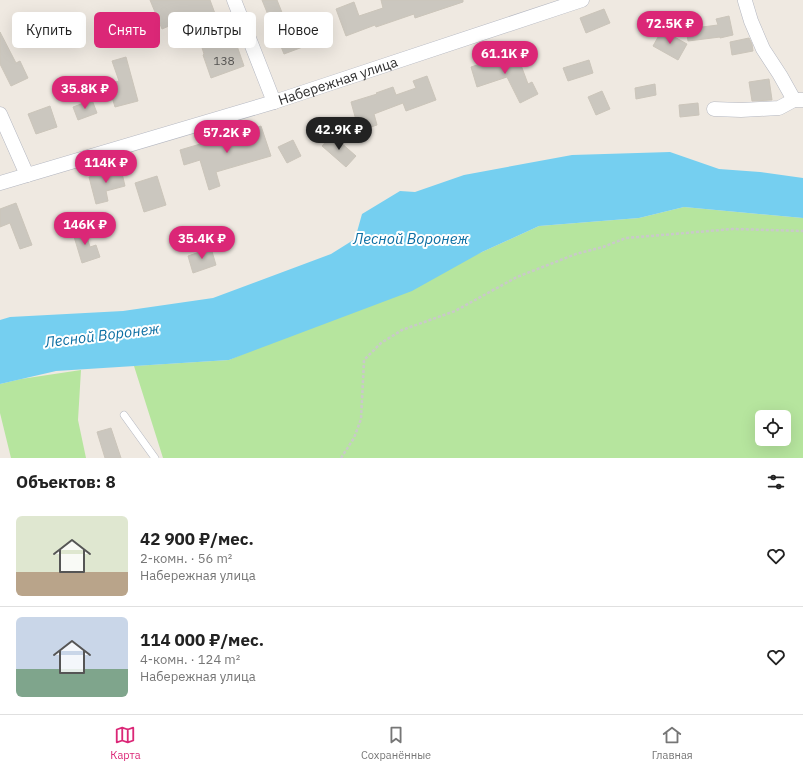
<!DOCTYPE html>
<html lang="ru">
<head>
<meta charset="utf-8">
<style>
	body { margin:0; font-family:"IBM Plex Sans",sans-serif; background:#f2f2f2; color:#222; height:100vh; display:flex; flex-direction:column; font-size:15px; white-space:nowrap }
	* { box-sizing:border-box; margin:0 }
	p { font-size:13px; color:#767676 }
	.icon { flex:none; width:22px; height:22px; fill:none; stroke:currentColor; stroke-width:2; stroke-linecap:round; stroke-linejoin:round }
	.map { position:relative; height:458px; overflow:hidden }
	.details { display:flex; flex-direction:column; background:#fff; flex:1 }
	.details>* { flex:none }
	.guide { position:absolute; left:12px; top:12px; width:400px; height:36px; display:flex; gap:8px }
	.controls { position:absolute; left:755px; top:410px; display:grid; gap:8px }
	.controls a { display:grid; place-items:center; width:36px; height:36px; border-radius:6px; background:#fff; box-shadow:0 4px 16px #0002; font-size:20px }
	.price { position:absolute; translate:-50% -34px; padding:0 9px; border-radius:14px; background:#db2777; color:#fff; font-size:13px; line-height:26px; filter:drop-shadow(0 1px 2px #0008) }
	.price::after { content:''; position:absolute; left:50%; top:24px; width:12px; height:9px; margin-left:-6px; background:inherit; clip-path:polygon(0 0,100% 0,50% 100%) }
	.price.selected { background:#222; color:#fff }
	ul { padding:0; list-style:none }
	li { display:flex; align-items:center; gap:12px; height:100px; padding:0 16px }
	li+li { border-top:1px solid #e0e0e0 }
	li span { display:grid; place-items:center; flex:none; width:112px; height:80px; border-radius:6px; color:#555 }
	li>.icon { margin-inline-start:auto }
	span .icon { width:48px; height:48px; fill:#fffc; stroke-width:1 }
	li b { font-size:17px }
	h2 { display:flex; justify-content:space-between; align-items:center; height:48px; padding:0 16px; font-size:17px }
	.tag { padding:0 14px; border-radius:6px; background:#fff; box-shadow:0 4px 16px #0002; font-size:14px; line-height:36px }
	.tag.selected { background:#db2777; color:#fff }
	.tabs { display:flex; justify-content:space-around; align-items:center; height:56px; border-top:1px solid #e0e0e0; background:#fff; font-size:11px; color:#767676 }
	.tabs a { display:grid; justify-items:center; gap:2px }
	.tabs .selected { color:#db2777 }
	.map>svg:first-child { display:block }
	.green { fill:#b6e59e; fill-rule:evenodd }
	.water { fill:#75cff0 }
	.building { fill:#cbc7bf; stroke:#cbc5ba }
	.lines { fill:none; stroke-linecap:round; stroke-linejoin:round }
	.service-casing { stroke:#b4b7c1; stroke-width:8 }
	.minor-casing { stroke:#b4b7c1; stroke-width:15 }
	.path { stroke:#c9c9c9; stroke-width:2.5; stroke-dasharray:3 2; stroke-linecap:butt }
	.service { stroke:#fff; stroke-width:7 }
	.minor { stroke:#fff; stroke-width:14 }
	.labels { text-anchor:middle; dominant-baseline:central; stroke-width:4; stroke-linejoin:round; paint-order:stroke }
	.number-label { font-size:12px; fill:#555452 }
	.street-label { font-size:14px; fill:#2e2e2e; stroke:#fff }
	.water-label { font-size:15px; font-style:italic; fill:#0d6fa3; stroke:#fff }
</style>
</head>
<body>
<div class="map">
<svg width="803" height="458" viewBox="0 0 803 458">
	<rect width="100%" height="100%" fill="#efe9e1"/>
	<g class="green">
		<path d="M684,207L803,218V458H163L134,366L229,360L482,252L539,226L639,218ZM762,417H784V439H762Z"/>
		<polygon points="81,370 78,420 86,458 11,458 0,413 0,384 21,379"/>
	</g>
	<polygon class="water" points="670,152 719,169 760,172 803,178 803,218 684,207 639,218 539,226 482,252 412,291 229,360 56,371 0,384 0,320 10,317 123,311 213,298 331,254 355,239 362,214 400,191 415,192 464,175 572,155"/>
	<g class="building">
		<polygon points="150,0 210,0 227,46 236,43 244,66 211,78 203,55 204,54 192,16 162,29"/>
		<polygon points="262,0 277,0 287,25 298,21 308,45 284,54"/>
		<polygon points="381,0 463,0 463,2 415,18 414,14 376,27 375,25 346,36 336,9 354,2 359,16 383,8"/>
		<polygon points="604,9 610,23 586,33 580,18"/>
		<polygon points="729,16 733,35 720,38 720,37 688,41 686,29 718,25 716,19"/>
		<polygon points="662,30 687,44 678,60 653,46"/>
		<polygon points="0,32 16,63 20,61 28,78 11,86 0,64"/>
		<polygon points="749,38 752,44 753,51 732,55 730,42"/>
		<polygon points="515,49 528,84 532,82 538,94 520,103 507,77 477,87 471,67 500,57 499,55"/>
		<polygon points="126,57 138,101 115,107 108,84 119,81 112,61"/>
		<polygon points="589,60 593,73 568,81 563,68"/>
		<polygon points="427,76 436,100 406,111 403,103 374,114 377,125 359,131 351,102 377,94 376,93 393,87 396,95 416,88 413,81"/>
		<polygon points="769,79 772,100 752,101 749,82"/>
		<polygon points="655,84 656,95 636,99 635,88"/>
		<polygon points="602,91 610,109 596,115 588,97"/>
		<polygon points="92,100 97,113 78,120 73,107"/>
		<polygon points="698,103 699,115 680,117 679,105"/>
		<polygon points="50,106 57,127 36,134 28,114"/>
		<polygon points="261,126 271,156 216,172 220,186 209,190 200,160 184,165 180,150 207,142 208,144 244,134 244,132"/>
		<polygon points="332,135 356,156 346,167 322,146"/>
		<polygon points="293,140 301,156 287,163 278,147"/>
		<polygon points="121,169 125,186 106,191 108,201 96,204 89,177"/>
		<polygon points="157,176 166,205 144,212 135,183"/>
		<polygon points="16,203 32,245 20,249 10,223 0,227 0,209"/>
		<polygon points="84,226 90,247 96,245 100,257 82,263 72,230"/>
		<polygon points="211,248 216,265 193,273 188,256"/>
		<polygon points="111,428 121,458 105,458 97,432"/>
	</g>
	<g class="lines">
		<defs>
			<polyline id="service" points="124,415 155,458"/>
			<g id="minor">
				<polyline points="234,0 274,102"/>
				<polyline points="745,1 751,21 763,49 780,75 794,100"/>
				<polyline points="714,109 741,110 779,108 794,100 803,100"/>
				<polyline points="0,114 27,175"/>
				<path id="s1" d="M0,183L274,102L582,0"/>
			</g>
		</defs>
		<use href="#service" class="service-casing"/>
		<use href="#minor" class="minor-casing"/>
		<polyline class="path" points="341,458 354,438 361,419 364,360 381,343 402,330 455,311 517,277 576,254 603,247 626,238 733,229 803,231"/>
		<use href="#service" class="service"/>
		<use href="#minor" class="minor"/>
	</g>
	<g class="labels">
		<g class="number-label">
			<text x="224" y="60">138</text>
		</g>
		<g class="street-label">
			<text stroke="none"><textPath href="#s1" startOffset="353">Набережная улица</textPath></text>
		</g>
		<g class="water-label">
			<text x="411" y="238">Лесной Воронеж</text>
			<text transform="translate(102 335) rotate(-7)">Лесной Воронеж</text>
		</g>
	</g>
</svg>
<div class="controls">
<a><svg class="icon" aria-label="locate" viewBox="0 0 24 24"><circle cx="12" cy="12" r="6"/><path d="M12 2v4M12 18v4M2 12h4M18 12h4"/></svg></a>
</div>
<b class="price" style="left:670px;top:45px">72.5K ₽</b>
<b class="price" style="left:505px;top:75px">61.1K ₽</b>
<b class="price" style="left:85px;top:110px">35.8K ₽</b>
<b class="price selected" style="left:339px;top:151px">42.9K ₽</b>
<b class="price" style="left:227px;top:154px">57.2K ₽</b>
<b class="price" style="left:106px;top:184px">114K ₽</b>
<b class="price" style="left:85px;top:246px">146K ₽</b>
<b class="price" style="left:202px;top:260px">35.4K ₽</b>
<div class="guide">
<a class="tag">Купить</a>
<a class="tag selected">Снять</a>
<a class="tag">Фильтры</a>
<a class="tag">Новое</a>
</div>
</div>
<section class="details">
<h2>Объектов: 8<svg class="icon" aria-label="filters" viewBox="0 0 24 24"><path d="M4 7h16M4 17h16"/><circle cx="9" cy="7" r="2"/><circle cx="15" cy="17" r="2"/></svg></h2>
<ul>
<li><span style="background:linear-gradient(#dfe7d0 70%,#b9a48a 0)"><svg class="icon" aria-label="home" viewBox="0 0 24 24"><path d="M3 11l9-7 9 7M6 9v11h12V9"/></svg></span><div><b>42 900 ₽/мес.</b><p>2-комн. · 56 m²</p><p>Набережная улица</p></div><svg class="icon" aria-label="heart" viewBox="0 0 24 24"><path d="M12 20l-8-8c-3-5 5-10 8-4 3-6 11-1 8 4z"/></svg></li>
<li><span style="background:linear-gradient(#c9d6e8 65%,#7fa58c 0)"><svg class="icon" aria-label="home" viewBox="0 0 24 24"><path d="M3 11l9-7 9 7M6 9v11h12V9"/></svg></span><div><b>114 000 ₽/мес.</b><p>4-комн. · 124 m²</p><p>Набережная улица</p></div><svg class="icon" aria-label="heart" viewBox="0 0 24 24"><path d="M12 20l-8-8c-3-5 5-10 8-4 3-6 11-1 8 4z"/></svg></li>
</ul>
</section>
<nav class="tabs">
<a class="selected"><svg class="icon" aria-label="map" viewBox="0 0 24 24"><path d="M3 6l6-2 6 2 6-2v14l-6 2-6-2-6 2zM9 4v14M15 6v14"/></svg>Карта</a>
<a><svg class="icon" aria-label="saved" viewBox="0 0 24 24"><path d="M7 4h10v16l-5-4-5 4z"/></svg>Сохранённые</a>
<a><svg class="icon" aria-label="home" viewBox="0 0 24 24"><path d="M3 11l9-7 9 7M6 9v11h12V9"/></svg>Главная</a>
</nav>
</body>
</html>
